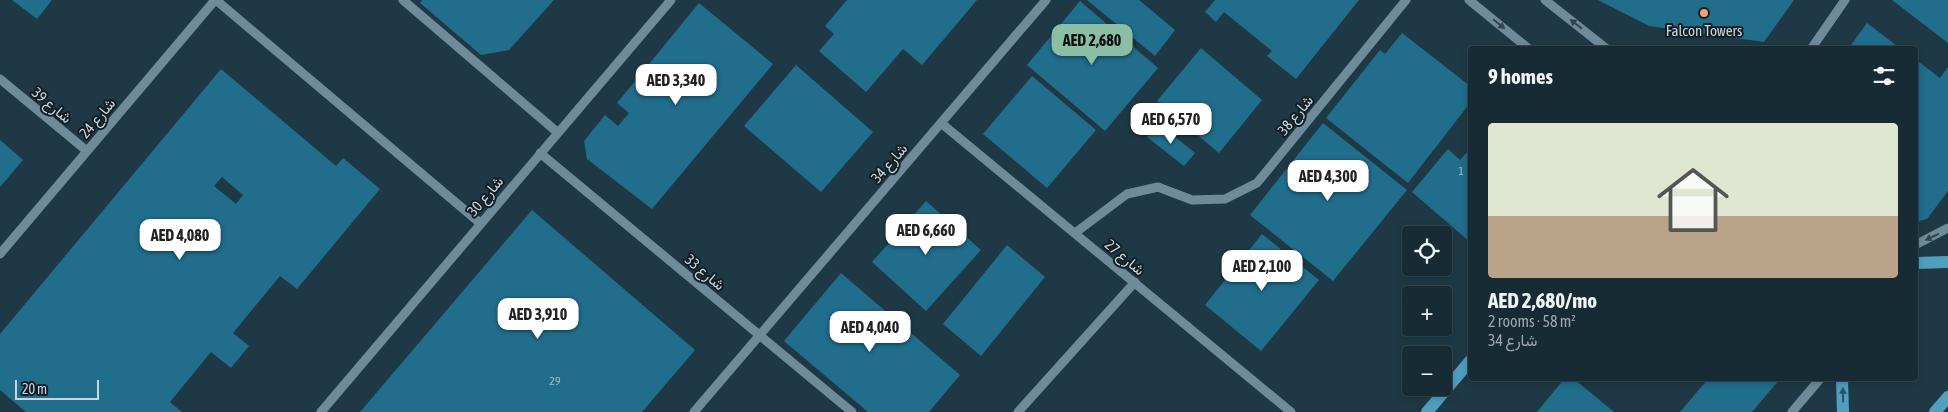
<!DOCTYPE html>
<html lang="en">
<head>
<meta charset="utf-8">
<style>
	body { margin:0; font-family:"Asap Condensed",Vazirmatn,sans-serif; background:#1f333c; color:#f1f3f6; height:100vh; display:flex; flex-direction:column; font-size:19px; white-space:nowrap }
	* { box-sizing:border-box; margin:0 }
	p { font-size:16px; color:#9ea7ac }
	.icon { flex:none; width:28px; height:28px; fill:none; stroke:currentColor; stroke-width:2; stroke-linecap:round; stroke-linejoin:round }
	.map { position:relative; flex:1; overflow:hidden }
	.side { position:absolute; left:1468px; top:46px; width:450px; height:335px; display:flex; flex-direction:column; background:#162b34; border-radius:5px; box-shadow:0 2px 8px #0003,0 0 0 1px #35474f }
	.side>* { flex:none }
	.controls { position:absolute; left:1402px; top:226px; display:grid; gap:10px }
	.controls a { display:grid; place-items:center; width:50px; height:50px; border-radius:5px; background:#162b34; box-shadow:0 2px 8px #0003,0 0 0 1px #35474f; font-size:25px }
	.scale { position:absolute; left:15px; bottom:12px; width:84px; box-sizing:border-box; padding-left:5px; border:2px solid #c8d7df; border-top:0; font-size:14px; line-height:18px; white-space:nowrap; color:#c8d7df; -webkit-text-stroke:4px #131e24; paint-order:stroke }
	.price { position:absolute; translate:-50% -42px; padding:0 11px; border-radius:10px; background:#fff; color:#222; font-size:16px; line-height:32px; filter:drop-shadow(0 1px 2px #0008) }
	.price::after { content:''; position:absolute; left:50%; top:30px; width:15px; height:11px; margin-left:-8px; background:inherit; clip-path:polygon(0 0,100% 0,50% 100%) }
	.price.active { background:#8abfa5; color:#111 }
	ul { padding:0; list-style:none }
	li { display:grid; align-content:center; gap:10px; height:265px; padding:0 20px }
	li span { display:grid; place-items:center; height:155px; border-radius:5px; color:#555 }
	li>.icon { margin-inline-start:auto }
	span .icon { width:90px; height:90px; fill:#fffc; stroke-width:1 }
	li b { font-size:21px }
	h2 { display:flex; justify-content:space-between; align-items:center; height:60px; padding:0 20px; font-size:21px }
	.map>svg:first-child { display:block }
	.building { fill:#206d8c; fill-rule:evenodd }
	.lines { fill:none; stroke-linecap:round; stroke-linejoin:round }
	.minor { stroke:#6f8b9a; stroke-width:9 }
	.major { stroke:#509ec0; stroke-width:12 }
	.oneway { fill:#33444d }
	.oneway2 { fill:#2b5162 }
	.poi-dot { fill:#efa378; stroke:#131e24; stroke-width:2 }
	.labels { text-anchor:middle; dominant-baseline:central; stroke-width:4; stroke-linejoin:round; paint-order:stroke }
	.number-label { font-size:12px; fill:#9ebcca }
	.poi-label { font-size:15px; fill:#c8d7df; stroke:#131e24 }
	.street-label { font-size:15px; fill:#c8d7df; stroke:#131e24 }
</style>
</head>
<body>
<div class="map">
<svg width="1948" height="412" viewBox="0 0 1948 412">
	<rect width="100%" height="100%" fill="#1e3945"/>
	<g class="building">
		<polygon points="12,0 52,0 37,19"/>
		<polygon points="422,0 554,0 509,50 481,55 420,3"/>
		<polygon points="847,0 977,0 922,65 903,49 866,92 819,51 834,34 825,26"/>
		<polygon points="1087,0 1139,0 1175,30 1155,56"/>
		<polygon points="1215,0 1359,0 1296,79 1267,56 1272,51 1224,12 1216,22 1205,12"/>
		<polygon points="1598,0 1794,0 1764,42 1649,26"/>
		<polygon points="1892,0 1948,0 1948,43"/>
		<polygon points="1080,1 1158,68 1105,131 1027,65"/>
		<polygon points="699,3 773,64 652,209 587,159 584,141 605,115 618,126 629,113 617,103"/>
		<polygon points="1867,23 1901,49 1848,49"/>
		<polygon points="1402,33 1470,86 1470,103 1408,183 1326,118 1380,50 1385,54"/>
		<polygon points="1201,48 1262,100 1219,153 1157,101"/>
		<polygon points="1915,59 1940,78 1948,67 1948,191 1927,219 1915,222"/>
		<polygon points="796,65 873,132 821,192 744,126"/>
		<path d="M221,69L336,166L343,158L380,189L297,289L280,276L233,333L249,346L231,368L211,352L170,402L182,412H26L0,390V334ZM222,177L243,195L236,204L214,186Z"/>
		<polygon points="1032,76 1096,130 1047,188 983,134"/>
		<polygon points="1158,123 1195,153 1184,166 1147,137"/>
		<polygon points="1323,123 1407,190 1333,281 1250,215"/>
		<polygon points="0,140 23,160 0,187"/>
		<polygon points="1448,149 1460,160 1470,149 1470,242 1412,192"/>
		<polygon points="926,201 981,250 926,311 872,262"/>
		<polygon points="532,210 695,350 642,412 360,412"/>
		<polygon points="1262,234 1319,280 1261,351 1205,305"/>
		<polygon points="1007,245 1045,277 981,356 943,324"/>
		<polygon points="841,273 960,375 929,412 868,412 784,341"/>
		<polygon points="1564,379 1574,379 1614,412 1537,412"/>
		<polygon points="1708,379 1780,379 1752,412 1680,412"/>
	</g>
	<g class="lines">
		<g class="minor">
			<polyline points="216,0 480,223"/>
			<polyline points="403,0 557,132"/>
			<polyline points="1469,0 1529,49"/>
			<polyline points="1545,0 1607,49"/>
			<polyline points="1811,49 1845,0"/>
			<polyline points="0,79 87,151"/>
			<polyline points="941,123 1291,412"/>
			<polyline points="540,153 852,412"/>
			<polyline points="1075,233 1127,194 1158,187 1192,200 1225,199 1257,183 1406,0"/>
			<polyline points="1915,245 1948,228"/>
			<polyline points="0,254 215,0"/>
			<polyline points="321,412 671,0"/>
			<polyline points="694,412 1046,0"/>
			<polyline points="1018,412 1135,282"/>
			<polyline points="1792,412 1820,379"/>
		</g>
		<g class="major">
			<polyline points="1915,263 1948,262"/>
			<polyline points="1842,379 1843,412"/>
			<polyline points="1427,412 1470,361"/>
			<polyline points="1935,412 1948,397"/>
		</g>
	</g>
	<defs><path id="oneway-solid" d="M-6-.8H1V-3.2L6.5 0L1 3.2V.8H-6Z" transform="scale(1.25)"/></defs>
	<g class="oneway">
		<use href="#oneway-solid" transform="translate(1499 24) rotate(39)"/>
		<use href="#oneway-solid" transform="translate(1576 24) rotate(-142)"/>
		<use href="#oneway-solid" transform="translate(1932 237) rotate(155)"/>
	</g>
	<use class="oneway2" href="#oneway-solid" transform="translate(1843 395) rotate(-91)"/>
	<circle class="poi-dot" cx="1704" cy="13" r="5"/>
	<g class="labels">
		<g class="number-label">
			<text x="1461" y="171">1</text>
			<text x="555" y="381">29</text>
		</g>
		<g class="poi-label">
			<text x="1704" y="30">Falcon Towers</text>
		</g>
		<g class="street-label">
			<text transform="translate(52 105) rotate(40)">شارع 39</text>
			<text transform="translate(1295 115) rotate(-51)">شارع 38</text>
			<text transform="translate(97 118) rotate(-50)">شارع 24</text>
			<text transform="translate(889 163) rotate(-49)">شارع 34</text>
			<text transform="translate(485 196) rotate(-50)">شارع 30</text>
			<text transform="translate(1125 257) rotate(40)">شارع 27</text>
			<text transform="translate(705 272) rotate(40)">شارع 33</text>
		</g>
	</g>
</svg>
<div class="controls">
<a><svg class="icon" aria-label="locate" viewBox="0 0 24 24"><circle cx="12" cy="12" r="6"/><path d="M12 2v4M12 18v4M2 12h4M18 12h4"/></svg></a>
<a>+</a>
<a>−</a>
</div>
<div class="scale">20 m</div>
<b class="price active" style="left:1092px;top:66px">AED 2,680</b>
<b class="price" style="left:676px;top:106px">AED 3,340</b>
<b class="price" style="left:1171px;top:145px">AED 6,570</b>
<b class="price" style="left:1328px;top:202px">AED 4,300</b>
<b class="price" style="left:926px;top:256px">AED 6,660</b>
<b class="price" style="left:180px;top:261px">AED 4,080</b>
<b class="price" style="left:1262px;top:292px">AED 2,100</b>
<b class="price" style="left:538px;top:340px">AED 3,910</b>
<b class="price" style="left:870px;top:353px">AED 4,040</b>
<section class="side">
<h2>9 homes<svg class="icon" aria-label="filters" viewBox="0 0 24 24"><path d="M4 7h16M4 17h16"/><circle cx="9" cy="7" r="2"/><circle cx="15" cy="17" r="2"/></svg></h2>
<ul>
<li><span style="background:linear-gradient(#dfe7d0 60%,#b9a48a 0)"><svg class="icon" aria-label="home" viewBox="0 0 24 24"><path d="M3 11l9-7 9 7M6 9v11h12V9"/></svg></span><div><b>AED 2,680/mo</b><p>2 rooms · 58 m²</p><p>شارع 34</p></div></li>
</ul>
</section>
</div>
</body>
</html>
